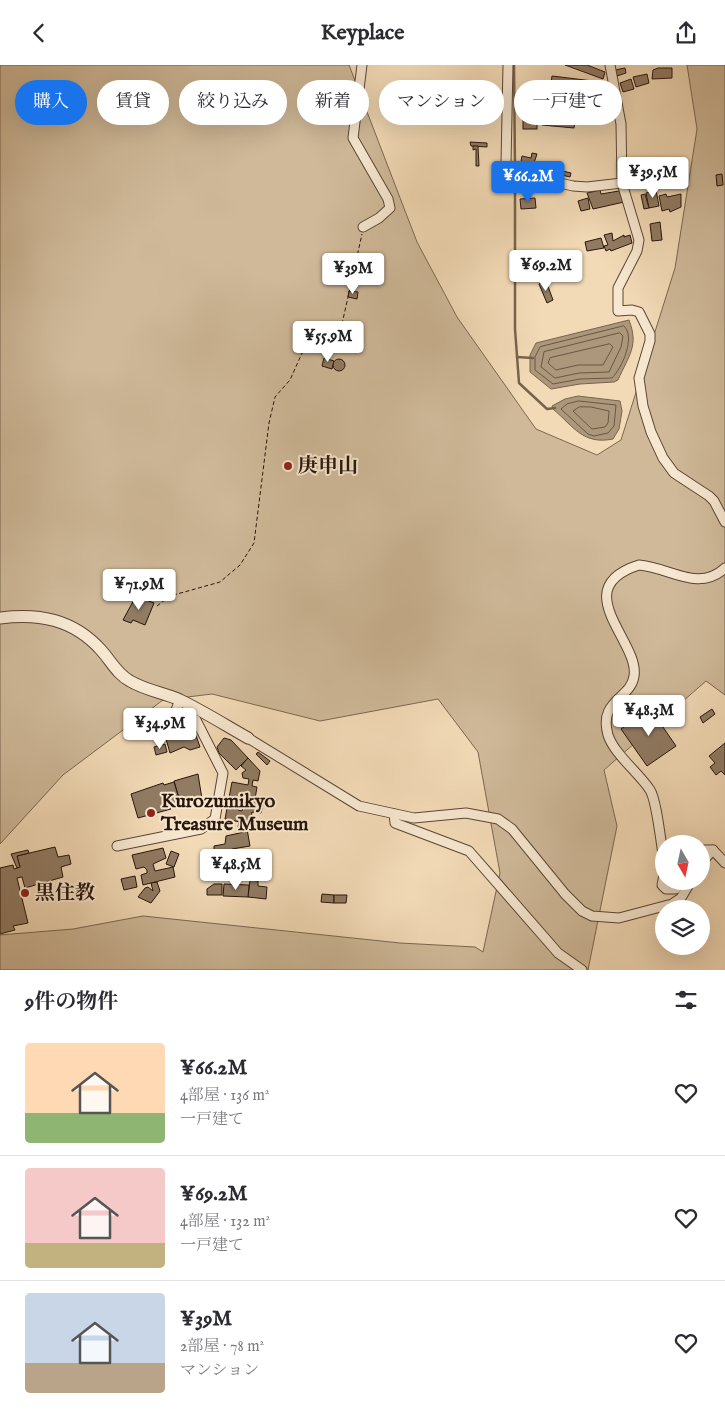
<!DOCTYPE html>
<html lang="ja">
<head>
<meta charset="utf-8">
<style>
	body { margin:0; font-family:"IM FELL English","Noto Serif JP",serif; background:#f7f7f7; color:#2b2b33; height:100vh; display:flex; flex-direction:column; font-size:19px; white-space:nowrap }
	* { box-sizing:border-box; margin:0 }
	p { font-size:16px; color:#7c7c81 }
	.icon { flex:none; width:28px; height:28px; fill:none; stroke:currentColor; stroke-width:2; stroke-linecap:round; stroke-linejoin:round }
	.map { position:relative; height:905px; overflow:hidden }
	.side { display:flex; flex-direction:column; background:#fff; flex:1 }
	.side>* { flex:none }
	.banner { position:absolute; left:15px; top:15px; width:695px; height:45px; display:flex; gap:10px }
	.needle { width:32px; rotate:171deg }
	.fabs { position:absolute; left:655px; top:770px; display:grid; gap:10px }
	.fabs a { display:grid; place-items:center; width:55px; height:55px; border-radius:50%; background:#fff; box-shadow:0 5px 20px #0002; font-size:25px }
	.price { position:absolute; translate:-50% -42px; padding:0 11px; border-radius:5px; background:#fff; color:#222; font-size:16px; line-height:32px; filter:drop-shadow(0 1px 2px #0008) }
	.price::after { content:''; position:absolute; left:50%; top:30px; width:15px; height:11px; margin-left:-8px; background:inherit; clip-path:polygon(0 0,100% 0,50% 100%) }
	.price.current { background:#1a73e8; color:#fff }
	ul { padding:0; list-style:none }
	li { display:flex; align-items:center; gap:15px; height:125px; padding:0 25px }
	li+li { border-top:1px solid #e1e1e2 }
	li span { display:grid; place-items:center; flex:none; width:140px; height:100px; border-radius:5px; color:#555 }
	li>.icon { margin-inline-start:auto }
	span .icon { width:60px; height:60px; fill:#fffc; stroke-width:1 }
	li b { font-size:21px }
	h2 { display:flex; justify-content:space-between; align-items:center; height:60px; padding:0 25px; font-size:21px }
	.chip { padding:0 18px; border-radius:22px; background:#fff; box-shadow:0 5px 20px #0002; font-size:18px; line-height:45px }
	.chip.current { background:#1a73e8; color:#fff }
	header { display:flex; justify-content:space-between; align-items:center; height:65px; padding:0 25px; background:#fff; font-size:22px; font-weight:700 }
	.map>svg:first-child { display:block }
	.green { fill:#cfb999; stroke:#7b6751 }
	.water { fill:#ad977b; stroke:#77634d }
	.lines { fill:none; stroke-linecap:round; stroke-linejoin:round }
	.shore { stroke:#6a5642; stroke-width:1 }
	.stream { stroke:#77634d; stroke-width:2.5 }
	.building { fill:#917b63; stroke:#271509; fill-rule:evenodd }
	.minor-casing { stroke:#5a4634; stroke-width:11 }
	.tertiary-casing { stroke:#5a4634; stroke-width:13 }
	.path { stroke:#271509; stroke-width:1; stroke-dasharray:4 2.5; stroke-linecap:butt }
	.minor { stroke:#f7e7d0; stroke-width:9 }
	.tertiary { stroke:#f7e7d0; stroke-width:11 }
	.poi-dot { fill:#8f2418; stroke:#f7e7d0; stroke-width:2 }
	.labels { text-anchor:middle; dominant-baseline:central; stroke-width:4; stroke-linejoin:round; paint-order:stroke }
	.poi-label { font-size:20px; font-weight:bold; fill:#271509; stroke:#f7e7d0; text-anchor:start }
</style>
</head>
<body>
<header><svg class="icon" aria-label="back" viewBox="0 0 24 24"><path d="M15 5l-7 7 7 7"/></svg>Keyplace<svg class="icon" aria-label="share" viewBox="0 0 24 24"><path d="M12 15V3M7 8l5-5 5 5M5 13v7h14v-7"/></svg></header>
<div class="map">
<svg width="725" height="905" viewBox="0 0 725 905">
	<rect width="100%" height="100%" fill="#f2dab6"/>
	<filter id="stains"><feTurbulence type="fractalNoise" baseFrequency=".004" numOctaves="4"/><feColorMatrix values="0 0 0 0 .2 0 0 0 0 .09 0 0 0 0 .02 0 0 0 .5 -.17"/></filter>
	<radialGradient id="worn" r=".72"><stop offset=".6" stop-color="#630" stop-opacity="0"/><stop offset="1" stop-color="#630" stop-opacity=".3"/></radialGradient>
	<polygon class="green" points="0,0 349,0 417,177 457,252 536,364 597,390 621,375 675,203 697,64 687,0 725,0 725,630 706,616 604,705 617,761 588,905 0,905 0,870 73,864 143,851 400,878 475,882 483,887 500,808 478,687 438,634 320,656 212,629 163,635 63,710 0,779"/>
	<g class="water">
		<path d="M629,255C639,281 629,290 618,315L614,317L580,319L551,324L530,307V290L536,278Z"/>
		<path d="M578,331L620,336L622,346L619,364L613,374C583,380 574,362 553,344L552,341L565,334Z"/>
	</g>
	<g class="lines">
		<g class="shore">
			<path d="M624,261C636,272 622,303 612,313L580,314L553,319L535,305V292L540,282Z"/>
			<polygon points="620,268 623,271 621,282 609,307 579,308 555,313 541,302 544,287"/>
			<polygon points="610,279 613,282 603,300 578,300 556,305 548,298 550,293"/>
			<polygon points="579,336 616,340 614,361 608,368 594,371 588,369 561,344 567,339"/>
			<polygon points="591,342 609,346 608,358 605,362 592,364 573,346 579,342"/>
		</g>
		<g class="stream">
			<polyline points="514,0 515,104"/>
			<polyline points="515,109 515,264 519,318 547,344 555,343"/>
			<polyline points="517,292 533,293"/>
		</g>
	</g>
	<g class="building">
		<polygon points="565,0 587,0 605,7 603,14"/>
		<polygon points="625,3 626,8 617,11 615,5"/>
		<polygon points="658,3 672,3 672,13 652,14 653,5"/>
		<polygon points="647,9 649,18 636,22 633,12"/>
		<polygon points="552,11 593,16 593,21 551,17"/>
		<polygon points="631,14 634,24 623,27 620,18"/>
		<polygon points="595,29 599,54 590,56 586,30"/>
		<polygon points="586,30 588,47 580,48 577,32"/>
		<polygon points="614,34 618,53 599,56 597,39 600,39 600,36"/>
		<polygon points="587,48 588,55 580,56 579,49"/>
		<rect x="523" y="53" width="14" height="11"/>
		<polygon points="542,54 575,56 574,63 542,60"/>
		<polygon points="470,77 487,78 487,82 471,81"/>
		<polygon points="473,81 478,81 479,101 476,101 476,84 473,85"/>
		<polygon points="532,88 537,89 532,104 520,101 522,91 531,93"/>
		<polygon points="546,102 571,108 570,112 545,106"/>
		<polygon points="722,109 723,120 717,121 716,110"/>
		<polygon points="600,125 601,129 619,126 624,137 593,144 587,128"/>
		<polygon points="656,125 659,141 649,143 646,128"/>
		<polygon points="645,129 649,143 644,144 641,130"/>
		<polygon points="666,129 667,132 681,129 681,142 670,147 669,144 662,146 659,131"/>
		<polygon points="535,133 536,143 521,144 520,134"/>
		<polygon points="588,133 590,144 581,146 578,136"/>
		<polygon points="660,157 662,175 652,176 650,159"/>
		<polygon points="612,168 613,176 624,170 624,172 630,170 632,178 611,186 610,184 606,186 604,181 608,180 604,170"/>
		<polygon points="601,173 604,183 587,186 585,177"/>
		<polygon points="546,216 553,235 547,238 539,219"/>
		<polygon points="349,226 358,227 357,234 348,232"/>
		<polygon points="324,293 334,296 332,304 322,301"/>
		<circle cx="339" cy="300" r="6"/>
		<polygon points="136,531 154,538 145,560 133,555 131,558 123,555"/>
		<polygon points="650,643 676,681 647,701 621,664"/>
		<polygon points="712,644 715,649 703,658 700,652"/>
		<polygon points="191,656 200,682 190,685 184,682 170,688 163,663"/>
		<polygon points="224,673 231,675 248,693 236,705 219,688 217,682"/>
		<polygon points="725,678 725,710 721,706 716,710 710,702 715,698 709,691"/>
		<polygon points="165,679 167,687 156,690 154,682"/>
		<polygon points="258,687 270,696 267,700 256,689"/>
		<path d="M248,693L260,706L258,716L253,715L252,721L257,722L255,734L264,736L261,748L252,747L250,759L225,754L232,717L248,720L249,714L243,713L242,708L246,705L241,701ZM241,731L245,732L242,746L238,745Z"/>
		<polygon points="198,709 202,734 181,740 174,716"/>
		<polygon points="174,717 180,737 169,740 171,744 138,753 131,729 163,718 164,720"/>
		<polygon points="239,757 246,758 250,781 232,784 235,799 216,804 215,795 209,796 208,789 214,788 214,781 225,779 226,771 244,767 243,763 238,762"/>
		<polygon points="55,782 58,792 69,790 71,799 61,802 63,812 25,823 22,812 17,813 28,858 13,861 15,865 0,869 0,803 13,800 14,804 20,802 17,791"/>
		<polygon points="163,783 166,793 153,799 155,806 173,802 175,812 143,820 141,810 147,808 147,805 144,802 136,804 132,790"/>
		<polygon points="28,785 29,788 17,791 20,802 17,803 11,789"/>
		<polygon points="171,786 179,789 174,802 166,799"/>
		<polygon points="135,811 137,822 124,825 121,814"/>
		<polygon points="250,815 258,816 258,821 267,822 266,834 248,832"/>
		<polygon points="157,817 160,826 151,838 138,832 145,823 148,822 153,826 151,818"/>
		<polygon points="214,819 222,819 222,830 207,830 207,824"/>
		<polygon points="224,819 249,820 248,832 223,831"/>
		<polygon points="322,829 334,830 334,838 321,837"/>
		<polygon points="334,830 347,830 346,838 334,838"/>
	</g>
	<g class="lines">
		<defs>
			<g id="minor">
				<polyline points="362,0 353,73 388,134 390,143 379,153 363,162"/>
				<polyline points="508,0 506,99 516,108 573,121 587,122 622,118"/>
				<polyline points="610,0 621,59 622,118 639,175 637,186 618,223 618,246 632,245 639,247 650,269 650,276 639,313 643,341 651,367 663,393 674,408 709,431 714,436 725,457"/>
				<polyline points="248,673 359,741 414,753 466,748 498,754 512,764 565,829 582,846 592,851 619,853 672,839 681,833 691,816"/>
				<polyline points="394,749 395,758 469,786 558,888 582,905"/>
				<polyline points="117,781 201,764 215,754 223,708 196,655 176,645 180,635"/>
				<polyline points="701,785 713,785 725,798"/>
				<path d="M664,795C661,780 657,736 650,725C639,708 614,689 608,670C598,635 631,634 634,611C640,577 566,523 639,500C669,502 698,528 725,503"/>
				<polyline points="701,798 713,785"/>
				<polyline points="664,810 662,820 666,824 676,824 680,816"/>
			</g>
			<path id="tertiary" d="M0,553C39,548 73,554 101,585C111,596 117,609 130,616C145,625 164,628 180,635C203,646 225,660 248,673"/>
		</defs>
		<use href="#minor" class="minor-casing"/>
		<use href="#tertiary" class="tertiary-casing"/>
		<polyline class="path" points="157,541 170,531 220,517 240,500 254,478 269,358 275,332 290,315 302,288 311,283 336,286 362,169"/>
		<use href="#minor" class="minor"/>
		<use href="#tertiary" class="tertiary"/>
	</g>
	<g class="poi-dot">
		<circle cx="288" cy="401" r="5"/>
		<circle cx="151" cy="748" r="5"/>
		<circle cx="25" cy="828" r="5"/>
	</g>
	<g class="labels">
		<g class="poi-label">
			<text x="298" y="401">庚申山</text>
			<text x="161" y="736">Kurozumikyo<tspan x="161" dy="23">Treasure Museum</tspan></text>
			<text x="35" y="828">黒住教</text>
		</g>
	</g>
	<rect width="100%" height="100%" filter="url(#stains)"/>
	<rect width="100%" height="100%" fill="url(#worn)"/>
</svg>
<div class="fabs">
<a><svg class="needle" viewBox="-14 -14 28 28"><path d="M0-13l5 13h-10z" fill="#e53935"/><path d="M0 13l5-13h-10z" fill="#7c7c81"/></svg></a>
<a><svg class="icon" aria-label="layers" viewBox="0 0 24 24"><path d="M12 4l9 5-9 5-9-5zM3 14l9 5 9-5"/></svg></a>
</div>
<b class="price" style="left:653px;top:134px">¥39.5M</b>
<b class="price current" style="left:528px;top:138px">¥66.2M</b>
<b class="price" style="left:546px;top:227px">¥69.2M</b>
<b class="price" style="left:353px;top:230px">¥39M</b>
<b class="price" style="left:328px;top:298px">¥55.9M</b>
<b class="price" style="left:139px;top:546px">¥71.9M</b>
<b class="price" style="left:649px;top:672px">¥48.3M</b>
<b class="price" style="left:160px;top:685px">¥34.9M</b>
<b class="price" style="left:236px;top:826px">¥48.5M</b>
<div class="banner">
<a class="chip current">購入</a>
<a class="chip">賃貸</a>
<a class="chip">絞り込み</a>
<a class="chip">新着</a>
<a class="chip">マンション</a>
<a class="chip">一戸建て</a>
</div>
</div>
<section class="side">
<h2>9件の物件<svg class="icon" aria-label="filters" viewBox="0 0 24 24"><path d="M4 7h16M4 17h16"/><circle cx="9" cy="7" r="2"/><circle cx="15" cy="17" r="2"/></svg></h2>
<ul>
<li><span style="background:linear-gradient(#ffd9b3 70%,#8fb573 0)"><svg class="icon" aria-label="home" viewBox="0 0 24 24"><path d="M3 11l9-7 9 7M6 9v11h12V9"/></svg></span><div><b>¥66.2M</b><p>4部屋 · 136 m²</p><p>一戸建て</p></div><svg class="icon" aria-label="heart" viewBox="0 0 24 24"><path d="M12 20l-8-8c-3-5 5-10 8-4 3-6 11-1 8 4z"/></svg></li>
<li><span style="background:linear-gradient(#f6c9c9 75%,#c2b280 0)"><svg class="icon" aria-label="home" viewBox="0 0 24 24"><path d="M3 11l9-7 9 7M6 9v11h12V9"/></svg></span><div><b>¥69.2M</b><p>4部屋 · 132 m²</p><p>一戸建て</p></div><svg class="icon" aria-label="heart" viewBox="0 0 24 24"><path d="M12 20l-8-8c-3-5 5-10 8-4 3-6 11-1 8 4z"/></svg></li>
<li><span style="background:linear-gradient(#c9d6e8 70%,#b9a48a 0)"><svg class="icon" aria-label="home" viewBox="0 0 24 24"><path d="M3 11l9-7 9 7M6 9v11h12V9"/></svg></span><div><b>¥39M</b><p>2部屋 · 78 m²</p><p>マンション</p></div><svg class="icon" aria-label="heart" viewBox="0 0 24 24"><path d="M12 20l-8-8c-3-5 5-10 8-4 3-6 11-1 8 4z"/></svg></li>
</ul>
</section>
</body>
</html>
